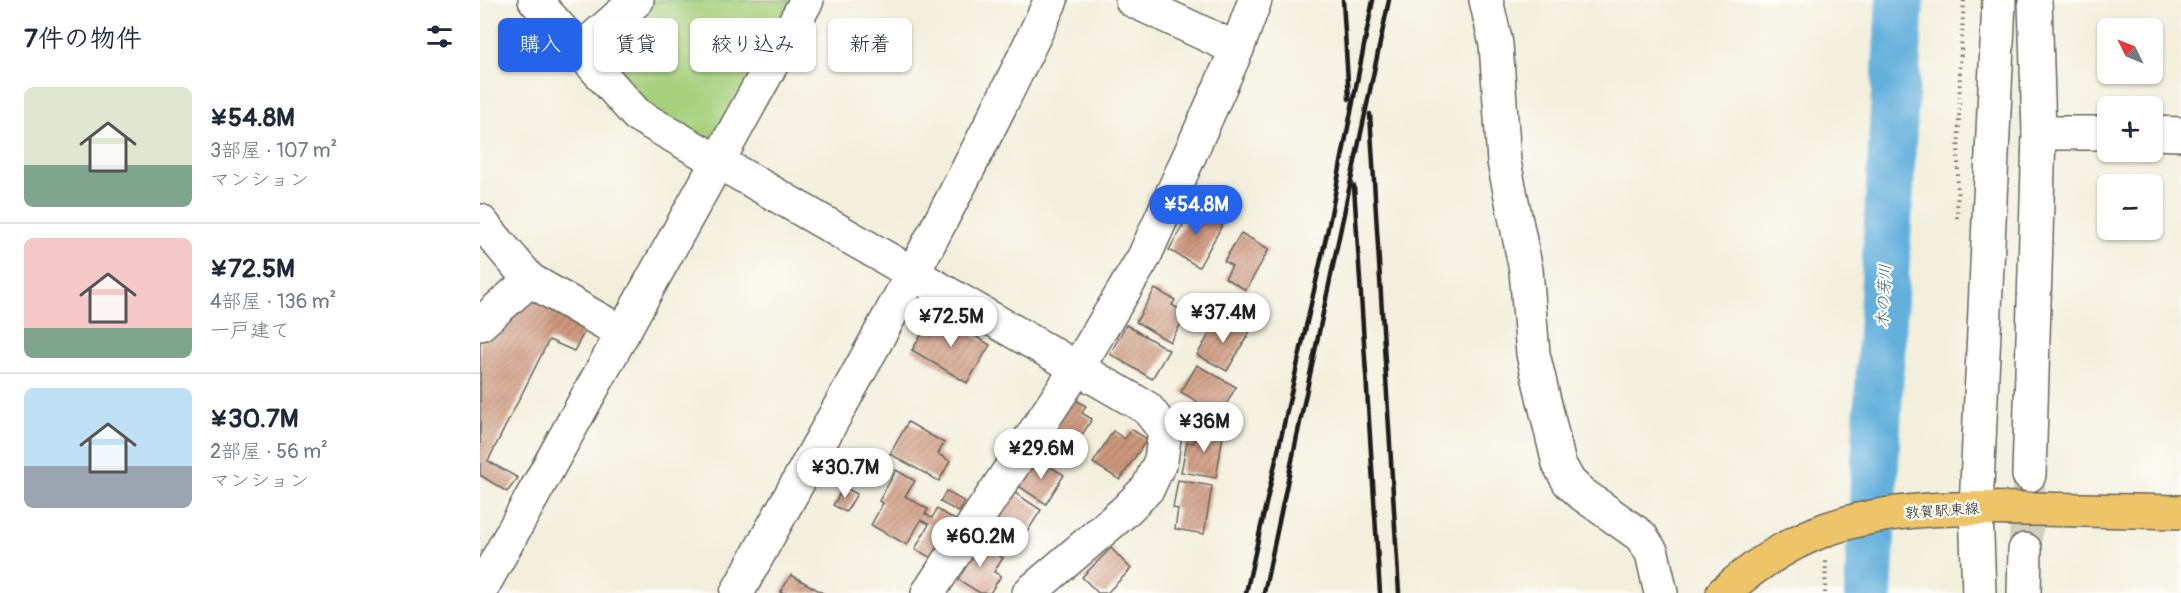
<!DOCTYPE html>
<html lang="ja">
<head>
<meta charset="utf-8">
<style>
	body { margin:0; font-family:Pangolin,"Klee One",sans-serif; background:#f6f6f7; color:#1f2937; height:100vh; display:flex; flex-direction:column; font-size:22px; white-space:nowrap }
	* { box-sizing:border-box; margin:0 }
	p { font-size:20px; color:#747a83 }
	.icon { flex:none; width:33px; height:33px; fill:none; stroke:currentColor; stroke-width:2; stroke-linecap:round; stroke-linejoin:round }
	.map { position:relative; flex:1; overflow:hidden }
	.details { display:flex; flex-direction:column; background:#fff; width:480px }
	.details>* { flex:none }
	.banner { position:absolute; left:18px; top:18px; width:570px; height:54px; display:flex; gap:12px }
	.needle { width:39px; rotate:313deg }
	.controls { position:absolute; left:1617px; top:18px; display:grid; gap:12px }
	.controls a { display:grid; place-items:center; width:66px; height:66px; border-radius:9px; background:#fff; box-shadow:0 2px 4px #0004; font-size:30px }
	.price { position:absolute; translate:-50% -51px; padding:0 14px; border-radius:21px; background:#fff; color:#222; font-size:20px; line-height:39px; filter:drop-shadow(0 2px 3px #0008) }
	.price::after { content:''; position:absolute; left:50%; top:36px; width:18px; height:14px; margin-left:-9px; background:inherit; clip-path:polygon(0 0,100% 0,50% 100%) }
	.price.current { background:#2563eb; color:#fff }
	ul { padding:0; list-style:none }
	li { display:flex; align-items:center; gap:18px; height:150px; padding:0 24px }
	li+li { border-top:2px solid #e0e1e3 }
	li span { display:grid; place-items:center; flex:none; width:168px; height:120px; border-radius:9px; color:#555 }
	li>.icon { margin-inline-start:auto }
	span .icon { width:72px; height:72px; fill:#fffc; stroke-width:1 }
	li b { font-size:26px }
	h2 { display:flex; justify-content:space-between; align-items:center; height:72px; padding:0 24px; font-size:26px }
	.pill { padding:0 21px; border-radius:9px; background:#fff; box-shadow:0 2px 4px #0004; font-size:21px; line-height:54px }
	.pill.current { background:#2563eb; color:#fff }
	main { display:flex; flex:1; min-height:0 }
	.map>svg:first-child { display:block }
	.green { fill:#a6d07c; stroke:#61764c; stroke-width:1.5 }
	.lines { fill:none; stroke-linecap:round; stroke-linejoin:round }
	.river { stroke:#63b0dc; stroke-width:48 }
	.building { fill:url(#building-hatch) }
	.minor-tunnel { stroke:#d3cfbf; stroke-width:33; stroke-dasharray:33 16; stroke-linecap:butt }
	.minor-casing { stroke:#67665f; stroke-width:36 }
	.major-casing { stroke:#67665f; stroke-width:36 }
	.path { stroke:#67665f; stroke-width:4; stroke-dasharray:1.5 4.5; stroke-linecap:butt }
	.minor { stroke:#fff; stroke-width:33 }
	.major { stroke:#eec469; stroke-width:33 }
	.rail { stroke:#1c1c1c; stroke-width:4.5 }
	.labels { text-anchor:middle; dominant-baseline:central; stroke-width:4.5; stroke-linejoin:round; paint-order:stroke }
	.street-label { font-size:15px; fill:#1c1c1c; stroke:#fdfcf7 }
	.water-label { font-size:16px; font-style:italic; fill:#3c5f72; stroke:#fdfcf7 }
</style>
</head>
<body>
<main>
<section class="details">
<h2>7件の物件<svg class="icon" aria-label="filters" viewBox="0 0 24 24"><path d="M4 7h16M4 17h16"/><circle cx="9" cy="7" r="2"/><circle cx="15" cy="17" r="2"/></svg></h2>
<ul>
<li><span style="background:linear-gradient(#dfe7d0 65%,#7fa58c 0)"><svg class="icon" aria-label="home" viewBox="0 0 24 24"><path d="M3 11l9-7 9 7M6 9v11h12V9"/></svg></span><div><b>¥54.8M</b><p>3部屋 · 107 m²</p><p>マンション</p></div></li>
<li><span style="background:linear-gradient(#f6c9c9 75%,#7fa58c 0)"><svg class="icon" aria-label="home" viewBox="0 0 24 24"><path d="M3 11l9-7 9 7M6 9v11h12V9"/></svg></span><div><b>¥72.5M</b><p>4部屋 · 136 m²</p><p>一戸建て</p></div></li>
<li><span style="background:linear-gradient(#bfe0f5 65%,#9aa5b1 0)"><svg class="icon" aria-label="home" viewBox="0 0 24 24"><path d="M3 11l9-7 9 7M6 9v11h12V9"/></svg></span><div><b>¥30.7M</b><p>2部屋 · 56 m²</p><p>マンション</p></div></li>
</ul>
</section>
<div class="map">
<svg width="1701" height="593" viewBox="0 0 1701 593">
	<defs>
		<pattern id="building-hatch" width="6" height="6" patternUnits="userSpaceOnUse" patternTransform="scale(1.5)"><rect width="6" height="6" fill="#cf987e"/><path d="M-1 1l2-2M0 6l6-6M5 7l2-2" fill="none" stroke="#a77b66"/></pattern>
	</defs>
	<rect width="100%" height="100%" fill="#fdfcf7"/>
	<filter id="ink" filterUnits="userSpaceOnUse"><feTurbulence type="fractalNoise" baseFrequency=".0167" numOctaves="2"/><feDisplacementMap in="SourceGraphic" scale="12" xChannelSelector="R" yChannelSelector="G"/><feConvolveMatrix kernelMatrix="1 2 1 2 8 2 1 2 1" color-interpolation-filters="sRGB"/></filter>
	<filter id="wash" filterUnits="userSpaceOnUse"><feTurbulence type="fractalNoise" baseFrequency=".008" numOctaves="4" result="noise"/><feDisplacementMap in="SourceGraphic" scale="24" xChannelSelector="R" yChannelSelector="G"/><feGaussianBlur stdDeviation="1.35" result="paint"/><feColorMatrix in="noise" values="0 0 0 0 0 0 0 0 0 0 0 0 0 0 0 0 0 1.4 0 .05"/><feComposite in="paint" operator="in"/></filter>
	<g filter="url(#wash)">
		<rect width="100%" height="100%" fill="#f3efdc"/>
		<polygon class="green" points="174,0 318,0 231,145 166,108 119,55 122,46"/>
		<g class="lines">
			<polyline class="river" points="1388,593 1420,0"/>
		</g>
		<g id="blocks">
			<g class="building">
				<polygon points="714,205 744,222 719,267 689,250"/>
				<polygon points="761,233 789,249 766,290 745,278 752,266 744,261"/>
				<polygon points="675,289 695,300 692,305 707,314 690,342 656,322"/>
				<polygon points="51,296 108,325 94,351 69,340 8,461 38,478 27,492 0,475 0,341"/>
				<polygon points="455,312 510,345 487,383 432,350"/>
				<polygon points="740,316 769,333 747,371 717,355"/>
				<polygon points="646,325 689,350 672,379 630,354"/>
				<polygon points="717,365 756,387 740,415 701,392"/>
				<polygon points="593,398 606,406 602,413 612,419 591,453 567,438"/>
				<polygon points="428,422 464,443 458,454 470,461 459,481 410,454"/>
				<polygon points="718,426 744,430 736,478 701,472 707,442 714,443"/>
				<polygon points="651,429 667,439 640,480 613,463 633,431 645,439"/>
				<polygon points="555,457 584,475 566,504 537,485"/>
				<polygon points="416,470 435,481 425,496 448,509 445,514 452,518 457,509 477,521 455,560 435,549 449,524 441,520 427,545 391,525 403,503 399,501"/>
				<polygon points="698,480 732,486 724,534 695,529 698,509 693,508"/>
				<polygon points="364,487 377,494 366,512 353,505"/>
				<polygon points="466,491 485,502 479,512 460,502"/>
				<polygon points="532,491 561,510 535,551 506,532"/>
				<polygon points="501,536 511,542 507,548 523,558 514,572 521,576 510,593 500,593 474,577"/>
				<polygon points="631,548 651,569 627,593 618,593 602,577"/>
				<polygon points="311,575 343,593 300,593"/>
			</g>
		</g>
	</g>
	<g filter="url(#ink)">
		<use href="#blocks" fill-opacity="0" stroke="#67665f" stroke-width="1.5"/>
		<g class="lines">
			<polyline class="minor-tunnel" points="1545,550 1549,480"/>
			<defs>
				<g id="minor">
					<polyline points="55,0 157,115 667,408 685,431 681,460 668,488 644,512 549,593"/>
					<polyline points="652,0 757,49"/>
					<polyline points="1006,0 1016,44 1024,162 1046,270 1053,354 1079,464 1089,482 1102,494 1161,536 1172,553 1181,593"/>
					<polyline points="99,51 157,0"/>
					<polyline points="1559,133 1628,133"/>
					<polyline points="1672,133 1701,134"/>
					<polyline points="0,221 50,280 141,332"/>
					<polyline points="0,324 50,280"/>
					<polyline points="1549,475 1559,133 1555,0"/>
					<polyline points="0,591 327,0"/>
					<path d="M257,593C364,397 477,203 571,0"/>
					<polyline points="448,593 598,367 664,257 757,49 775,0"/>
					<polyline points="1499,593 1496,508 1519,0"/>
					<polyline points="1544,593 1545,550"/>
				</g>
				<path id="major" d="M1243,593C1274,566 1308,543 1347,529C1413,506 1486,508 1555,509C1604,510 1652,511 1701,512"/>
			</defs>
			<use href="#minor" class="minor-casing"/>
			<use href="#major" class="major-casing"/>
			<g class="path">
				<polyline points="1477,218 1480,67 1484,0"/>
				<polyline points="1345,593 1346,561"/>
			</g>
			<use href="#minor" class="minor"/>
			<use href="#major" class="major"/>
			<g class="rail">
				<polyline points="863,0 869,99"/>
				<polyline points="890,114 919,593"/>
				<polyline points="874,186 900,593"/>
				<polyline points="766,593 849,224 893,0"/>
				<polyline points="784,593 909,0"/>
			</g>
		</g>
	</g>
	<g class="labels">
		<g class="street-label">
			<text transform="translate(1462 511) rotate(-4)">敦賀駅東線</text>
		</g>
		<g class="water-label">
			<text transform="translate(1404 296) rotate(-87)">木の芽川</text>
		</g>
	</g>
</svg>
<div class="controls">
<a><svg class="needle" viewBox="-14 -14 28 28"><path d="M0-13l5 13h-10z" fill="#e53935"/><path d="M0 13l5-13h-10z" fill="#747a83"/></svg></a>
<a>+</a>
<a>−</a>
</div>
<b class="price current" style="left:716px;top:236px">¥54.8M</b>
<b class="price" style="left:743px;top:344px">¥37.4M</b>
<b class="price" style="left:471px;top:348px">¥72.5M</b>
<b class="price" style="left:724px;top:453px">¥36M</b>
<b class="price" style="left:561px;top:480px">¥29.6M</b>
<b class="price" style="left:365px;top:499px">¥30.7M</b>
<b class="price" style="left:500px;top:568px">¥60.2M</b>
<div class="banner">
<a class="pill current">購入</a>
<a class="pill">賃貸</a>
<a class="pill">絞り込み</a>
<a class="pill">新着</a>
</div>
</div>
</main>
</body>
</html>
